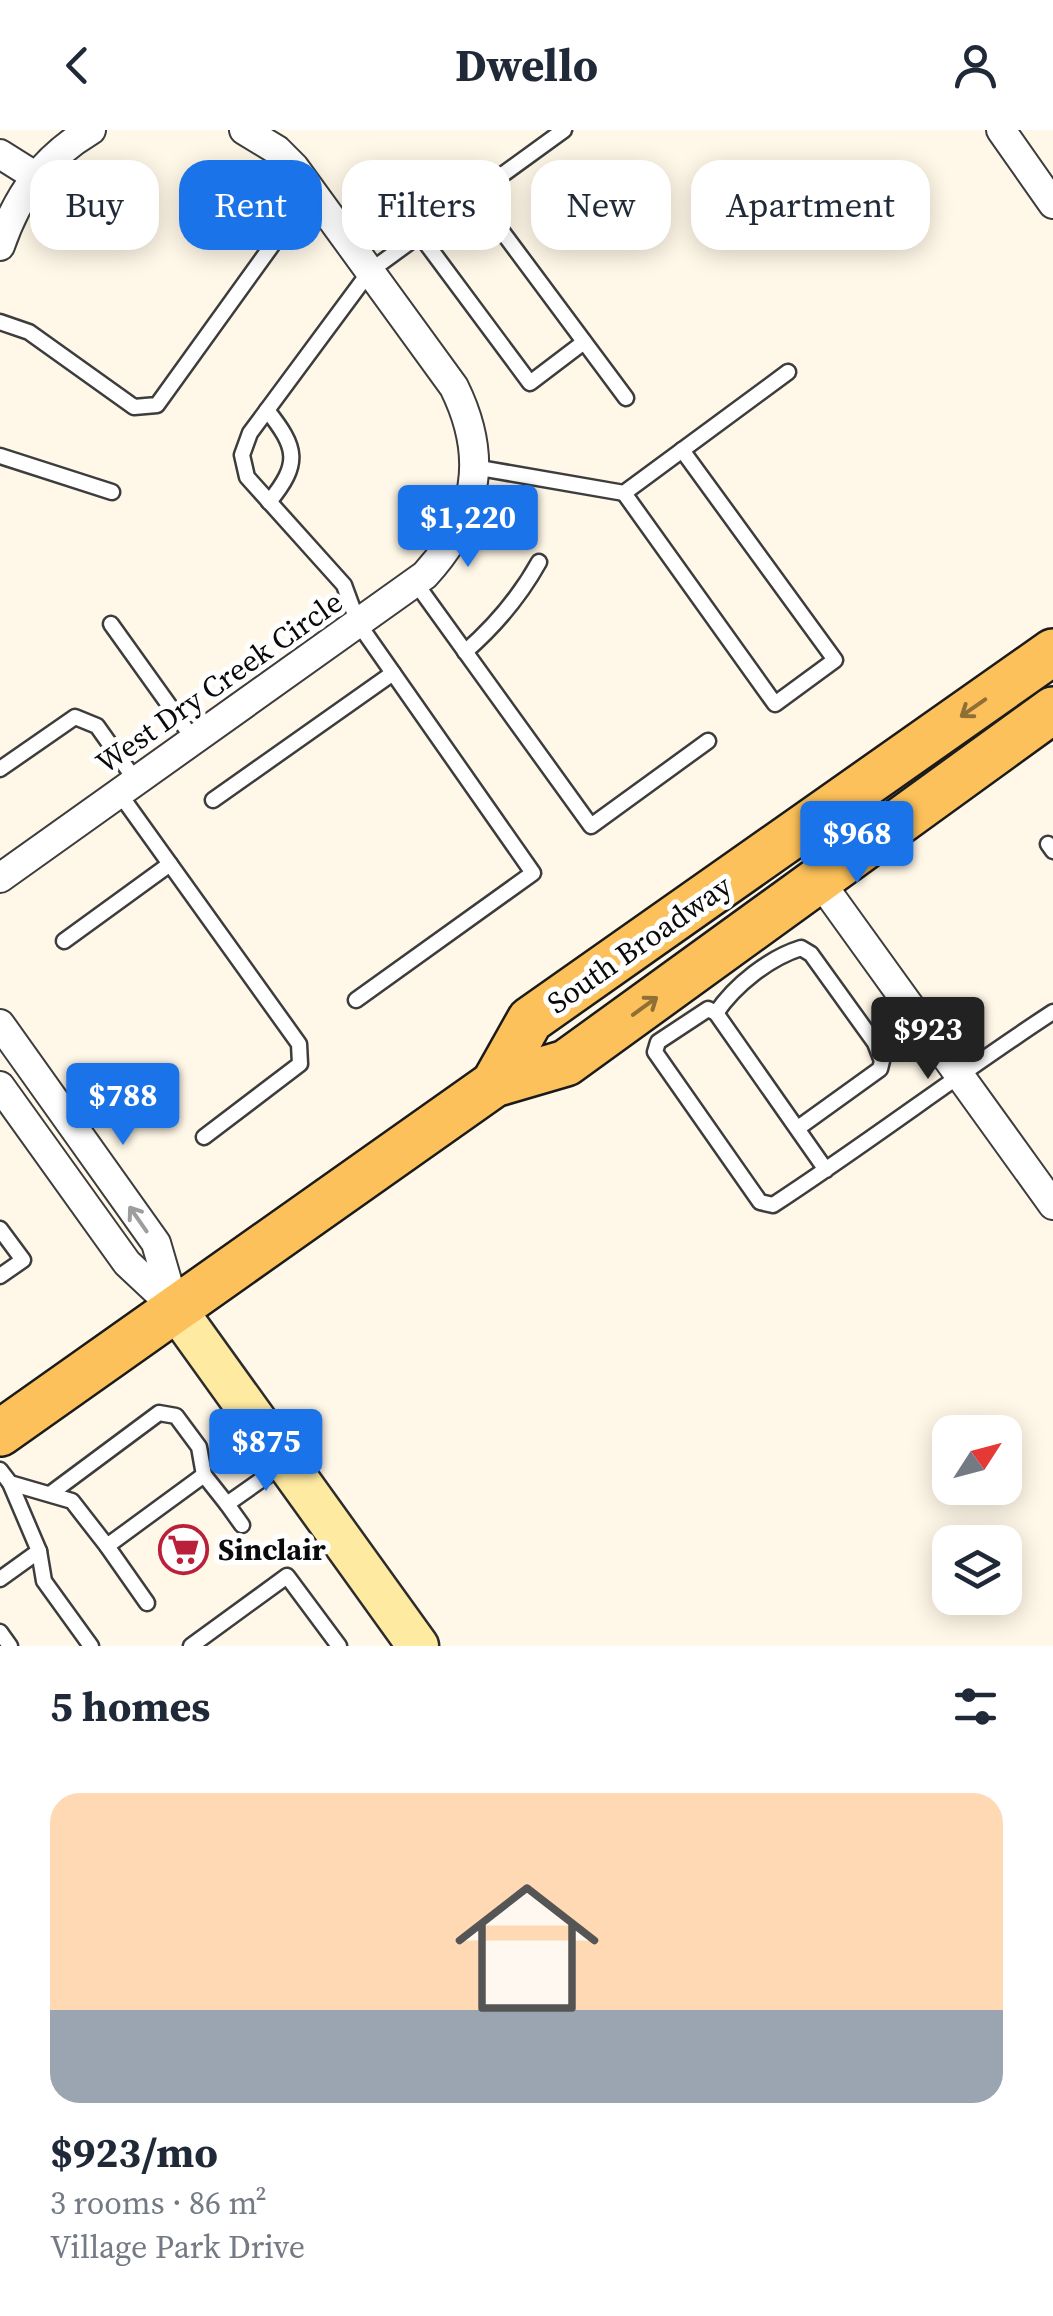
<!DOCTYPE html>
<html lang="en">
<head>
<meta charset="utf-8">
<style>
	body { margin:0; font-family:"Source Serif 4",serif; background:#f2f2f3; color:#1f2937; height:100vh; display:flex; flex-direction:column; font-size:38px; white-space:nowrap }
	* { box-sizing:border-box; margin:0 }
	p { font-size:32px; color:#747a83 }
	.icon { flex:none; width:55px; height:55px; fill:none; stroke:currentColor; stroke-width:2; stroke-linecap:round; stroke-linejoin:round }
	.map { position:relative; height:1516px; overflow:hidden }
	.side { display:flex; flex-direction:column; background:#fff; flex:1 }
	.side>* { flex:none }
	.hud { position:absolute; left:30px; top:30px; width:995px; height:90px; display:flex; gap:20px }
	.needle { width:65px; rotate:54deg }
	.fabs { position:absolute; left:932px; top:1285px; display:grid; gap:20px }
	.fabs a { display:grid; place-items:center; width:90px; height:90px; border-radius:20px; background:#fff; box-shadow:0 5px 25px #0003; font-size:50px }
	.price { position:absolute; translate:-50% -85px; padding:0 22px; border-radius:10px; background:#1a73e8; color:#fff; font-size:32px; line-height:65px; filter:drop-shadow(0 2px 5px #0008) }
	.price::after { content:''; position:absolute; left:50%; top:60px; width:30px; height:22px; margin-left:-15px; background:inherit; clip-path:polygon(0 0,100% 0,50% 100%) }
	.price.current { background:#222; color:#fff }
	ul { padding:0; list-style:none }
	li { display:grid; align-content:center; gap:20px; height:530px; padding:0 50px }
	li span { display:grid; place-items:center; height:310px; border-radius:30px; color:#555 }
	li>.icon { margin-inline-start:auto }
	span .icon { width:180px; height:180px; fill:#fffc; stroke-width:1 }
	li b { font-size:42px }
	h2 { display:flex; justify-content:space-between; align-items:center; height:120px; padding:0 50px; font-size:42px }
	.pill { padding:0 35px; border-radius:30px; background:#fff; box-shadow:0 5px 25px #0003; font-size:35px; line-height:90px }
	.pill.current { background:#1a73e8; color:#fff }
	header { display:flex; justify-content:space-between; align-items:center; height:130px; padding:0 50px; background:#fff; font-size:45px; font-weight:700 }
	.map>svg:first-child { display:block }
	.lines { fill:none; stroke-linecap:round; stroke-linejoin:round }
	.lane-casing { stroke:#3d3d3d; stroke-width:19 }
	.street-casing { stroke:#3d3d3d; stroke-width:32 }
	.secondary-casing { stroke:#2c2c2c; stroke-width:45 }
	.primary-casing { stroke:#1b1b1b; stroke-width:50 }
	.lane { stroke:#fff; stroke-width:14 }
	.street { stroke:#fff; stroke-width:28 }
	.secondary { stroke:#ffeaa2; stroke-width:40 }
	.primary { stroke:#fcc15a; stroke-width:45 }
	.oneway { stroke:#8f6f36 }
	.oneway2 { stroke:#9d9d9d }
	.labels { text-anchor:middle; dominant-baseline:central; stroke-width:10; stroke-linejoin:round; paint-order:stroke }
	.street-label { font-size:30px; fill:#0a0a0a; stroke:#fff }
	.poi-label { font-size:30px; font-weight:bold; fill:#0a0a0a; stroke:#fff; text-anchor:start }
</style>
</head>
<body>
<header><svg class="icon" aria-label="back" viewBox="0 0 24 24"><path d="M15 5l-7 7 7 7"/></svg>Dwello<svg class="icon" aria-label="person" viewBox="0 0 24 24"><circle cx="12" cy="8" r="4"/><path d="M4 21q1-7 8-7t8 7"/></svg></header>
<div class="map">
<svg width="1053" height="1516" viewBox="0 0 1053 1516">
	<rect width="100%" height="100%" fill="#fff7e7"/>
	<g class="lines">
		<defs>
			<g id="lane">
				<polyline points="475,65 626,268"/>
				<polyline points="420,105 530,253 584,212"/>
				<polyline points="0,192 29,202 134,277 157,275 296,82 316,67"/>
				<path d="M267,280C297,318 301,333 269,372"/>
				<polyline points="0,326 112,362"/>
				<polyline points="474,337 624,363 788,242"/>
				<polyline points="624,363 775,574 835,530 682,320"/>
				<polyline points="415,452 591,696 708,611"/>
				<polyline points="111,494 194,610"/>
				<path d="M465,522C496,495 519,468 539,432"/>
				<polyline points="0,639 75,587 97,596 136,651"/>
				<polyline points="119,663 299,914 300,934 204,1007"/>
				<polyline points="213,670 393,543"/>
				<polyline points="1048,714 1053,721"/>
				<polyline points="64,811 170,734"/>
				<polyline points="356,870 533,743 358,493 344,455 247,347 242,325 250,303 370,141 564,0"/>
				<path d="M716,883C735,855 769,828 801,818L811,824L875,913L882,931L880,939L798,998"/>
				<path d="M826,1040L716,883L708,879L658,912L655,922L760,1072L773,1075C868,1013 958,944 1053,882"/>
				<polyline points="0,1099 23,1130 0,1146"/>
				<polyline points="0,1340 10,1353 72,1371 107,1416 204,1345 227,1374 281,1336"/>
				<polyline points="50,1364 159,1283 176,1286 199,1317 204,1345"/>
				<polyline points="227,1374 242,1395"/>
				<polyline points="107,1416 147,1473"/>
				<polyline points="39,1421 44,1451 91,1516"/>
				<polyline points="0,1449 39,1421 10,1353"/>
				<polyline points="0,1502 10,1516"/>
				<polyline points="191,1516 287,1446 339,1516"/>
			</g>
			<g id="street">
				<polyline points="1001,0 1053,74"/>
				<polyline points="0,24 35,46"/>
				<path d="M0,116C18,64 44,28 91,0"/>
				<path d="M0,748L425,445C478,387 489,328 454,257L294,37L277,20L244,0"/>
				<polyline points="818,749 1053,1075"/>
				<polyline points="0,894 156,1113 175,1178"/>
				<polyline points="0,956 127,1133 175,1178"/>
			</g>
			<polyline id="secondary" points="175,1178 418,1516"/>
			<g id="primary">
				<polyline points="494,954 530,890 1053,522"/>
				<polyline points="0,1303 494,954 566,933 1053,580"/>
			</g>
		</defs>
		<use href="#lane" class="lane-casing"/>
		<use href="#street" class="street-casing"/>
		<use href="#secondary" class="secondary-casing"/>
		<use href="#primary" class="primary-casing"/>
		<use href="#lane" class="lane"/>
		<use href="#street" class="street"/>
		<use href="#secondary" class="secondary"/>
		<use href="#primary" class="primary"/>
	</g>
	<defs><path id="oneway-shaft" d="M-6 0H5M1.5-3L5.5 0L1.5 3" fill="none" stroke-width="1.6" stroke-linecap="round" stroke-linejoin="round" transform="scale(2.5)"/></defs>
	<g class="oneway">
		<use href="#oneway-shaft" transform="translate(973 578) rotate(145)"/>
		<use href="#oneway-shaft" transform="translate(645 876) rotate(-36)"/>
	</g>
	<use class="oneway2" href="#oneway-shaft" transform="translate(138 1089) rotate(-125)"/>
	<defs>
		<symbol id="supermarket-ring" viewBox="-11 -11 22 22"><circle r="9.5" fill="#fff" stroke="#bb203a" stroke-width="1.5"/><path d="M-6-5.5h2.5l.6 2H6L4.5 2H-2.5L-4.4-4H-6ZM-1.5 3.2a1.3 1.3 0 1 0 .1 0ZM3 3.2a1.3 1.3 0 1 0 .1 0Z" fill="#bb203a"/></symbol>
	</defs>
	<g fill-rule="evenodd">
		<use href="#supermarket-ring" x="156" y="1392" width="55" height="55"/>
	</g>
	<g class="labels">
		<g class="street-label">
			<text transform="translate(219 552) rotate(-35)">West Dry Creek Circle</text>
			<text transform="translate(639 814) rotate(-35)">South Broadway</text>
		</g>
		<g class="poi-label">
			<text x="218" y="1419">Sinclair</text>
		</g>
	</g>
</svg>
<div class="fabs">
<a><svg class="needle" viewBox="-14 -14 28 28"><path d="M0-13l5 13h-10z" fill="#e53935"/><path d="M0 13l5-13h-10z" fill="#747a83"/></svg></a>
<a><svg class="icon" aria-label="layers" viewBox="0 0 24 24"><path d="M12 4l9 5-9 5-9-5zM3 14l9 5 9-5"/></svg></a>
</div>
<b class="price" style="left:468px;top:440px">$1,220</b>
<b class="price" style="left:857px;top:756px">$968</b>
<b class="price current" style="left:928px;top:952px">$923</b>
<b class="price" style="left:123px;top:1018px">$788</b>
<b class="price" style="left:266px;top:1364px">$875</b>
<div class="hud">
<a class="pill">Buy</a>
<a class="pill current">Rent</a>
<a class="pill">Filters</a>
<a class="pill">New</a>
<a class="pill">Apartment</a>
</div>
</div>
<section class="side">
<h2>5 homes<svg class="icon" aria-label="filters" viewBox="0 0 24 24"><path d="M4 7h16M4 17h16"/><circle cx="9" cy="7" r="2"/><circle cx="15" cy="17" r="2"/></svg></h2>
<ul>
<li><span style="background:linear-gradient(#ffd9b3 70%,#9aa5b1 0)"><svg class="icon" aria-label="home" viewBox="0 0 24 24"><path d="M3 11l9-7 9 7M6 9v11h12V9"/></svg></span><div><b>$923/mo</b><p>3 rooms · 86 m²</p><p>Village Park Drive</p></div></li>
</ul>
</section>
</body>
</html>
